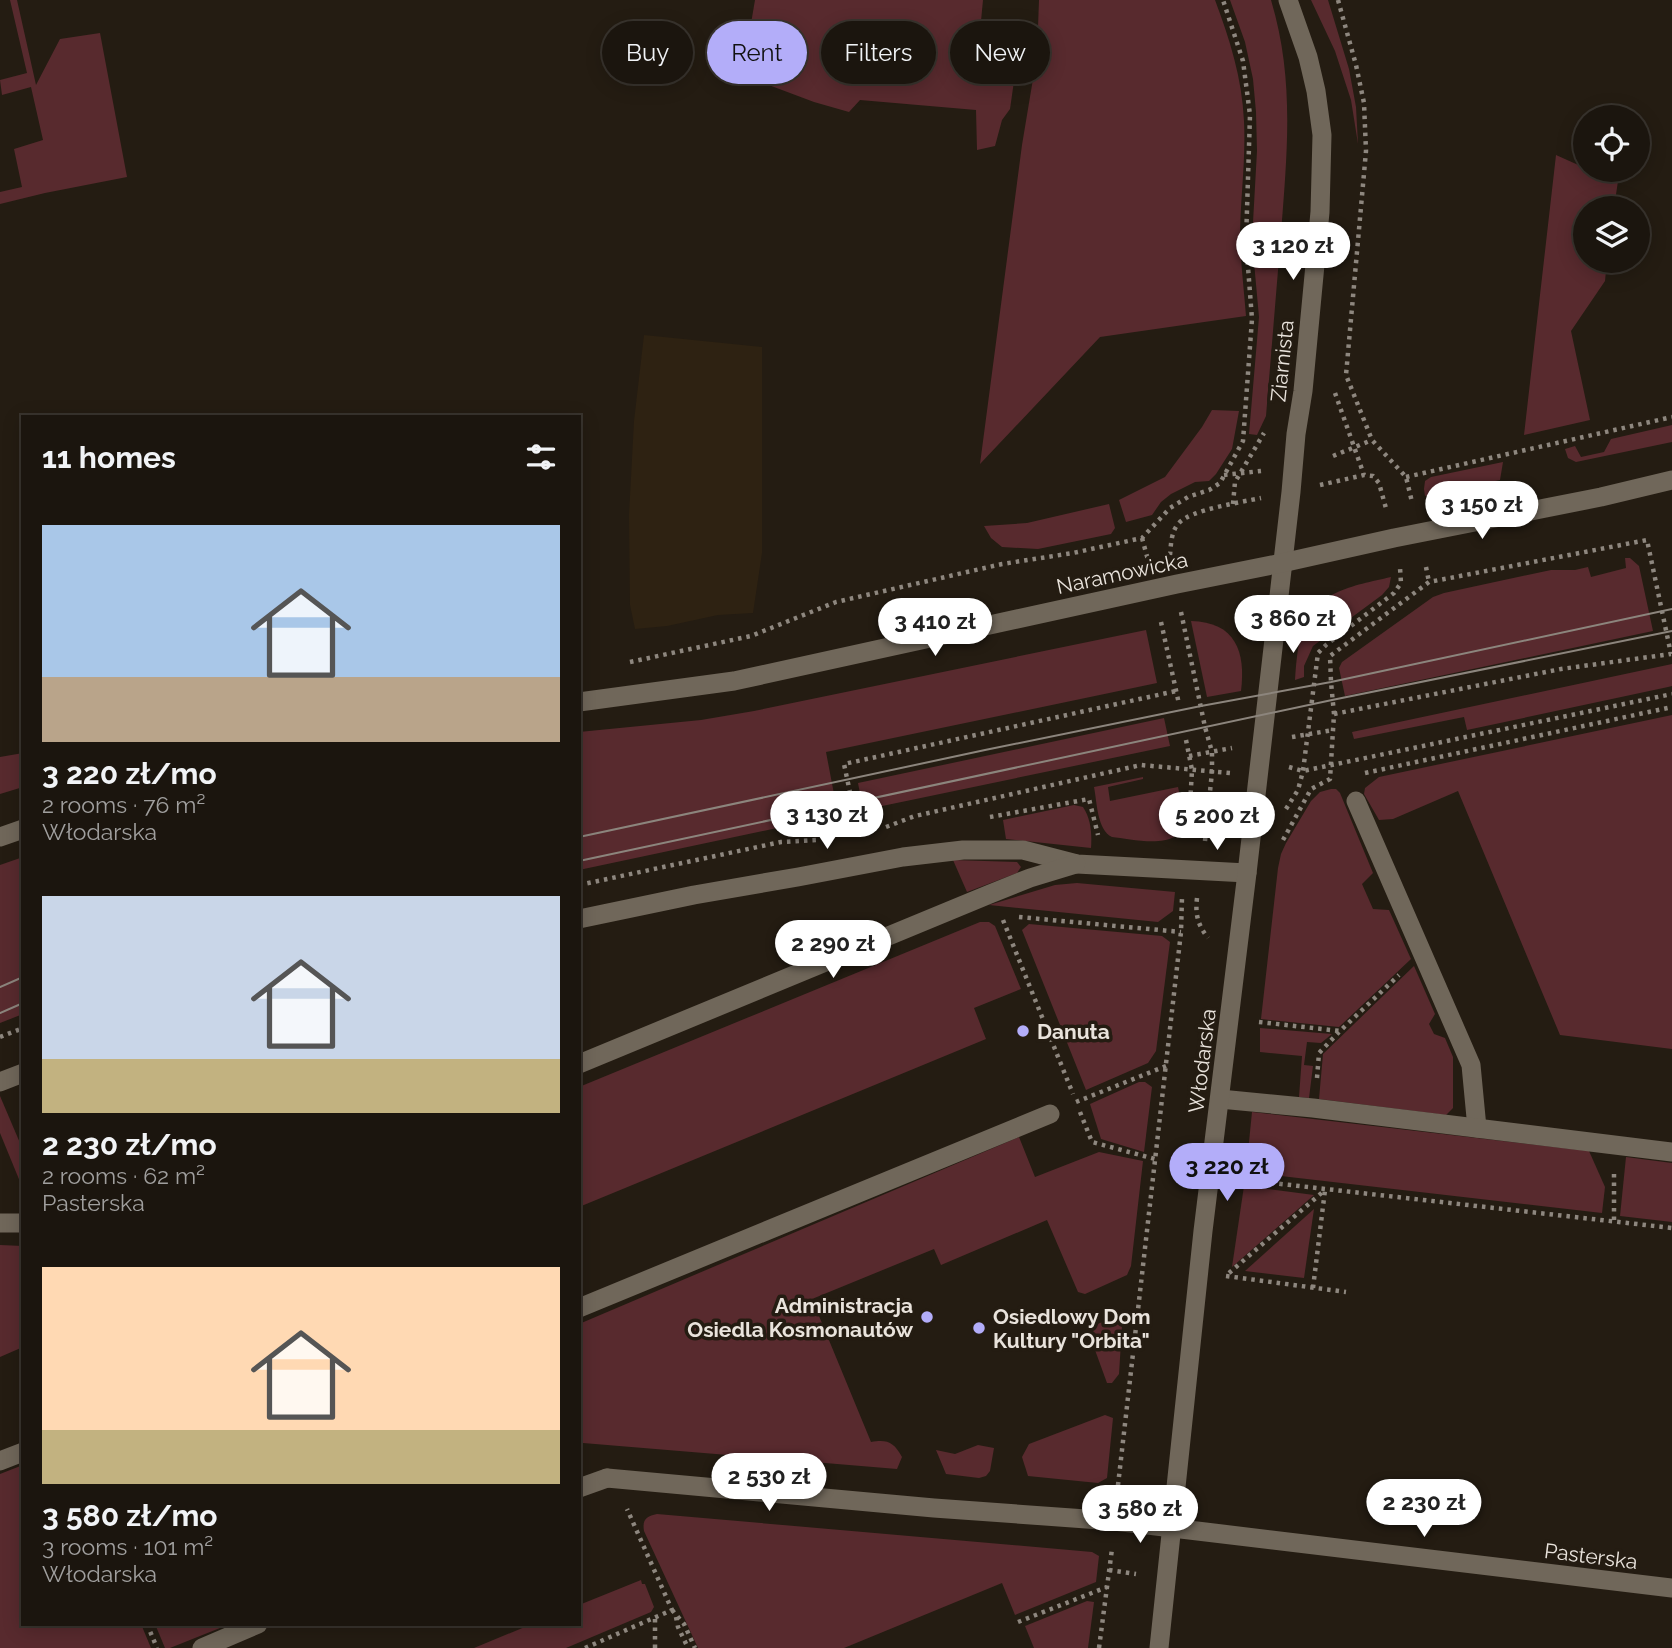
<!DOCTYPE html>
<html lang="en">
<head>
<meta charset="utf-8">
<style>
	body { margin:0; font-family:Raleway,sans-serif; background:#241e17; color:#f1f3f6; height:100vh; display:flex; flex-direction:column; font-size:26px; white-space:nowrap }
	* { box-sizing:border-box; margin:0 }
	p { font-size:23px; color:#a09f9e }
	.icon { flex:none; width:38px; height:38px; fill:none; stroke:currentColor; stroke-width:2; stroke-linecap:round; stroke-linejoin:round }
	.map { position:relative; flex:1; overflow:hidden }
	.side { position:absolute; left:21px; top:415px; width:560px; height:1211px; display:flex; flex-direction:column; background:#1b150e; border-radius:0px; box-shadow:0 4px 18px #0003,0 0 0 2px #39342e }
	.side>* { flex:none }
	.top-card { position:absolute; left:602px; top:21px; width:665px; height:63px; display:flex; gap:14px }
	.fabs { position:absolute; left:1573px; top:105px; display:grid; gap:14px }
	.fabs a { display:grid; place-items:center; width:77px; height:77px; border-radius:50%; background:#1b150e; box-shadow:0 4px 18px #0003,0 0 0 2px #39342e; font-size:35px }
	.price { position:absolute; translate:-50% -60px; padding:0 16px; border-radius:24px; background:#fff; color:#222; font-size:23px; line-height:46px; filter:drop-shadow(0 2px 4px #0008) }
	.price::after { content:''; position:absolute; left:50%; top:42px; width:21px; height:16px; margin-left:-10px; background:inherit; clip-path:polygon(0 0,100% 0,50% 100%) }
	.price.current { background:#b3adf9; color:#111 }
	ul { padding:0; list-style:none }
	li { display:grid; align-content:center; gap:14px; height:371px; padding:0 21px }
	li span { display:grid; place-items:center; height:217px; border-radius:0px; color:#555 }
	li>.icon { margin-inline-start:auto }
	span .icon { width:126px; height:126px; fill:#fffc; stroke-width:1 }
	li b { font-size:30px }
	h2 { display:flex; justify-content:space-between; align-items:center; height:84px; padding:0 21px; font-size:30px }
	.chip { padding:0 24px; border-radius:32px; background:#1b150e; box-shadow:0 4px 18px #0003,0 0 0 2px #39342e; font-size:24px; line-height:63px }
	.chip.current { background:#b3adf9; color:#111 }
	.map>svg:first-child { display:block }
	.built { fill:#2e2212 }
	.green { fill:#582a2e }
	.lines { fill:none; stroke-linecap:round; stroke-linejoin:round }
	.path { stroke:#8e877f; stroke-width:4.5; stroke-dasharray:3.5 5; stroke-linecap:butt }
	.pedestrian { stroke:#70675a; stroke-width:19 }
	.minor { stroke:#70675a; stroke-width:19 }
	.tertiary { stroke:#70675a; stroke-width:19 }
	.tram { stroke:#8c857d; stroke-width:2 }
	.poi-dot { fill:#b3adf9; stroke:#241c12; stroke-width:2.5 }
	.labels { text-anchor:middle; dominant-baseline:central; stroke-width:7; stroke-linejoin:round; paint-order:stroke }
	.street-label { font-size:21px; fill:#e9e3dc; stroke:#241c12 }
	.poi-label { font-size:21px; font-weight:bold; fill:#e9e3dc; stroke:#241c12; text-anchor:start }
</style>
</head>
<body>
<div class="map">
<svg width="1672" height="1648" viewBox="0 0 1672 1648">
	<rect width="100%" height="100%" fill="#241c12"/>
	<polygon class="built" points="644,335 762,347 762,553 753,613 718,615 667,626 635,629 630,605 629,515 634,421"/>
	<g class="green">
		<polygon points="10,0 17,0 36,85 60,39 100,33 127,177 45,193 0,204 0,192 22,187 14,149 43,140 31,87 2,95 0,80 27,73"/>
		<polygon points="755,0 983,0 981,21 1011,28 1019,46 1010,109 1002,120 995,146 977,150 976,110 860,100 849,112 814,102 755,80 747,47"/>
		<path d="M1039,0H1215C1230,40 1242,78 1244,121C1246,161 1240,200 1240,240C1241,265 1244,291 1246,316L1100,337L980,464L1022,145L1037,55Z"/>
		<path d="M1230,0H1271C1295,80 1287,152 1281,234C1276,295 1271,355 1266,416L1257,435L1249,434L1259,317L1252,240L1257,151L1256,112L1253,79L1245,42Z"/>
		<polygon points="1311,0 1328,0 1349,69 1356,107 1358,144 1351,100 1335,51"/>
		<polygon points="1556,155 1585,168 1586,170 1591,170 1618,181 1614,208 1586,208 1586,261 1607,261 1605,281 1571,331 1590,420 1524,435"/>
		<polygon points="1212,410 1239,411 1232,449 1216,474 1209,481 1195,482 1171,494 1161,502 1152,515 1126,522 1119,500 1165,477 1202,427"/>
		<polygon points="1672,425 1672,442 1576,462 1568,458 1565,449 1575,446 1581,457 1604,452 1611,439"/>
		<polygon points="1503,462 1500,480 1425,496 1424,489 1425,481 1431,477"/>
		<polygon points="1109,504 1115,528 1111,534 1038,549 1002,547 991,538 984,526 1027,523"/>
		<polygon points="1625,558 1630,558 1639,566 1653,631 1345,696 1339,668 1342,662 1433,597 1444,593 1551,570 1575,570 1588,567 1591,577 1626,568"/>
		<path d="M1391,577L1389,587L1382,595L1313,646L1304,666V677L1295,680C1296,665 1297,650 1301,636C1312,591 1353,586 1391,577Z"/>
		<path d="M1191,621C1235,622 1246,651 1241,691L1207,697Z"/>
		<polygon points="1146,630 1157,683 826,752 838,815 579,870 579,732 701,720 754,711"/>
		<polygon points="1672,664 1672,686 1668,687 1467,730 1464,717 1354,739 1352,732"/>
		<polygon points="1672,715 1672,1049 1560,1035 1458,791 1393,819 1379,820 1364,794 1365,788 1379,777"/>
		<polygon points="1164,718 1170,746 863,810 858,783"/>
		<polygon points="23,753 23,787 0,794 0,757"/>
		<path d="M1143,777V779L1108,787L1110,801L1178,787C1180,797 1185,810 1184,820C1183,852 1132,839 1112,837C1097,830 1097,802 1094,787Z"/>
		<polygon points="1331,789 1336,789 1340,793 1373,873 1362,884 1373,909 1389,910 1411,959 1339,1027 1261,1019 1278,868 1281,854 1286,843 1311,801 1320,792"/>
		<path d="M1074,805L1083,807C1091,819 1092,834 1091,848L1006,839L1003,820Z"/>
		<polygon points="23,857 23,1014 0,1023 0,865"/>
		<polygon points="953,860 1017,862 1021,867 1017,873 967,892"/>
		<polygon points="1077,883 1175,892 1173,911 1158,922 989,905 1055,885"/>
		<polygon points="980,922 989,922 995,926 1021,989 974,1008 986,1039 579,1207 579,1087"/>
		<polygon points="1029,924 1162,936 1170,942 1156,1051 1148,1063 1086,1090 1022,930"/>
		<polygon points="1414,966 1435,1014 1429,1024 1434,1034 1445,1038 1453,1057 1453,1108 1446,1115 1319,1099 1323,1054"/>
		<polygon points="1260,1028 1332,1034 1321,1043 1307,1042 1304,1065 1313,1066 1309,1098 1299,1097 1302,1056 1260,1052"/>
		<polygon points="1139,1082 1145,1082 1152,1087 1144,1152 1101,1139 1090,1104"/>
		<polygon points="0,1096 23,1150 23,1189 0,1133"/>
		<polygon points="1252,1112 1589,1151 1605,1187 1602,1213 1246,1172"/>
		<path d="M1019,1137L1035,1177L1099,1152L1143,1161L1131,1266L1127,1275L1085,1294L1078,1292L1047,1220L941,1265L934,1249L812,1299L871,1442C887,1439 894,1442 902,1457L897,1469L583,1443L579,1432V1324Z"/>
		<polygon points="1626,1157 1672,1163 1672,1222 1620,1216"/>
		<polygon points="1244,1186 1314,1195 1232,1267"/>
		<polygon points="1314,1209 1304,1278 1245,1271"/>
		<polygon points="0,1245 23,1246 23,1347 0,1357"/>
		<polygon points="1113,1318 1122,1325 1119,1374 1112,1383 1107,1383 1087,1328"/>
		<polygon points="1105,1415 1113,1418 1107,1478 1098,1483 1028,1476 1022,1457 1029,1444"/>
		<polygon points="978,1445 994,1448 990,1471 986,1476 979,1478 946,1474 936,1450 955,1454"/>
		<polygon points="23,1465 23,1624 141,1624 151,1648 0,1648 0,1474"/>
		<path d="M657,1514L1092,1552L1099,1556L1096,1582L1015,1615L1002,1583L844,1648H698L644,1531C642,1519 647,1516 657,1514Z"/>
		<polygon points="641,1580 642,1584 645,1584 654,1607 651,1612 566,1648 474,1648 532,1624 579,1624 579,1605"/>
		<polygon points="1087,1601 1094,1602 1088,1648 1034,1648 1025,1626"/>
		<polygon points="155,1624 230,1624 170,1648 165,1648"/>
	</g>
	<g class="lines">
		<g class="path">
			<polyline points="1338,0 1356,65 1364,103 1366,151 1346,375 1372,440 1406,477 1412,502"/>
			<polyline points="1335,393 1364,475"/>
			<polyline points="1333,456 1372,440"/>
			<polyline points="1224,475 1261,471"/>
			<polyline points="1406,477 1672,417"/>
			<polyline points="1320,485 1364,475 1373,476 1379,483 1387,512"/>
			<polyline points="1233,504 1235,482 1264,433"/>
			<polyline points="1142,538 1148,560"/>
			<path d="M1170,555C1171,545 1171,531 1179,523C1190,510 1242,502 1261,498"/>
			<polyline points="1426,567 1429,582"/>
			<polyline points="1181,612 1205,727 1212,752 1212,772 1205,841"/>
			<polyline points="1161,622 1179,704"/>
			<polyline points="630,662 751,636 836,602 1002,564 1073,553 1142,538 1170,508 1188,497 1209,490 1220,483 1243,441 1252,319 1246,241 1250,115 1243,61 1223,0"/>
			<polyline points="1334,714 1561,669 1671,654"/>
			<polyline points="1292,737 1333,730"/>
			<polyline points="1186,740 1192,770 1188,840"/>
			<polyline points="1189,756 1232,748"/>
			<polyline points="1289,767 1303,771 1672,694"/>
			<polyline points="1365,773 1672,707"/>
			<polyline points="1286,809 1298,790 1303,771 1318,653 1326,645 1394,593 1401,583 1400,568"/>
			<polyline points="990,817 1089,799 1098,835"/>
			<polyline points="886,827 915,816 1141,765 1230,773"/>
			<polyline points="859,835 844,764 1176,691"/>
			<polyline points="1283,840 1311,789 1330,779 1334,714 1331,682 1330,656 1429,582 1647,540 1671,654"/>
			<polyline points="579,885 781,842 816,840"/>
			<path d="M1197,898C1195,915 1198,925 1208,938"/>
			<polyline points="1019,917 1181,932"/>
			<polyline points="1003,920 1073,1094"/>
			<polyline points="1259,1022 1340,1031 1399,975"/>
			<polyline points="0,1037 23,1028"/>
			<polyline points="1317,1078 1319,1053 1339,1032"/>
			<polyline points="1076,1102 1166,1066"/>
			<polyline points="1080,1112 1092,1142 1155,1159"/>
			<polyline points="1614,1174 1614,1222"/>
			<polyline points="1237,1179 1672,1228"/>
			<polyline points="1229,1273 1325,1190"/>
			<polyline points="1226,1276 1346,1292"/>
			<polyline points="1313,1288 1325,1190"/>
			<polyline points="1117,1494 1181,932 1182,897"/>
			<polyline points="1109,1570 1136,1574"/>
			<polyline points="672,1610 684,1624 695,1648"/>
			<polyline points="676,1617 678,1627 688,1648"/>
			<polyline points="1018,1622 1107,1587"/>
			<polyline points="147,1624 157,1648"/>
			<polyline points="585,1648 672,1610 627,1509"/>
			<polyline points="655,1648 655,1618"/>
			<polyline points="1099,1648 1112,1549"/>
		</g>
		<g class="pedestrian">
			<polyline points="1356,801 1471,1065 1477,1128"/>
			<polyline points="1220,1099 1313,1108 1672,1152"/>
			<polyline points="579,1308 1050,1114"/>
			<polyline points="0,1461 23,1452"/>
			<polyline points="579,1488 607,1478"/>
			<polyline points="202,1648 258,1624"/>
		</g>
		<g class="minor">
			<polyline points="579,919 694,895 798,877 903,857 963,850 1023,850 1077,864 1247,873"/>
			<polyline points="579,1064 990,894 1030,878 1076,864"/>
			<polyline points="0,1082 23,1073"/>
			<polyline points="0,1223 23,1223"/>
			<polyline points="607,1478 934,1508 1114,1521 1672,1588"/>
			<polyline points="1159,1648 1203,1231 1247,873 1291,492 1296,434 1303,391 1320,212 1322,135 1316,91 1308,57 1288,0"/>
		</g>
		<g class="tertiary">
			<polyline points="579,702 734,681 1177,584 1282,563 1394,538 1601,497 1672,480"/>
			<polyline points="0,837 23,829"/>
		</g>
		<g class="tram">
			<polyline points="579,837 985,750 1201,706 1331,682 1672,609"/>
			<polyline points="579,861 1332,700 1672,631"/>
			<polyline points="0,987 23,977"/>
			<polyline points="0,1013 23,1003"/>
		</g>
	</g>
	<g class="poi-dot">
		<circle cx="1023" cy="1031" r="7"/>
		<circle cx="927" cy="1317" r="7"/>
		<circle cx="979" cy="1328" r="7"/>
	</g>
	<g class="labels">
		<g class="street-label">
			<text transform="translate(1282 361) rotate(-84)">Ziarnista</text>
			<text transform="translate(1122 573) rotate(-12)">Naramowicka</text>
			<text transform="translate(1202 1061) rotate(-83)">Włodarska</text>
			<text transform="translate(1591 1556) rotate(7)">Pasterska</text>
		</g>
		<g class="poi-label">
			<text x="1037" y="1031">Danuta</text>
			<text x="913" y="1305" text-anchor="end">Administracja<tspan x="913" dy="24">Osiedla Kosmonautów</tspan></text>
			<text x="993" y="1316">Osiedlowy Dom<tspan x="993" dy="24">Kultury "Orbita"</tspan></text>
		</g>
	</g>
</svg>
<div class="fabs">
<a><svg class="icon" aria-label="locate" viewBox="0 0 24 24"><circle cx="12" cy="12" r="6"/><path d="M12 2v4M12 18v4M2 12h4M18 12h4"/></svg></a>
<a><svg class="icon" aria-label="layers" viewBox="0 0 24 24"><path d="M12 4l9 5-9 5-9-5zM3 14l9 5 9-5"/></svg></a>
</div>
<b class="price" style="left:1293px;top:282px">3 120 zł</b>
<b class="price" style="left:1482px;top:541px">3 150 zł</b>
<b class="price" style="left:1293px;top:655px">3 860 zł</b>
<b class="price" style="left:935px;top:658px">3 410 zł</b>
<b class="price" style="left:827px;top:851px">3 130 zł</b>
<b class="price" style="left:1217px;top:852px">5 200 zł</b>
<b class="price" style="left:833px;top:980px">2 290 zł</b>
<b class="price current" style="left:1227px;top:1203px">3 220 zł</b>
<b class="price" style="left:769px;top:1513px">2 530 zł</b>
<b class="price" style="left:1424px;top:1539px">2 230 zł</b>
<b class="price" style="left:1140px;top:1545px">3 580 zł</b>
<div class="top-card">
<a class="chip">Buy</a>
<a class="chip current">Rent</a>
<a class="chip">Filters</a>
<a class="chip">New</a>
</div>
<section class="side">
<h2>11 homes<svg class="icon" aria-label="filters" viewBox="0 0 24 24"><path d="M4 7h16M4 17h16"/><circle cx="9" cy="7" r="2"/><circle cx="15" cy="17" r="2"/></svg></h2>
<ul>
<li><span style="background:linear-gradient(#a9c7e8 70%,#b9a48a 0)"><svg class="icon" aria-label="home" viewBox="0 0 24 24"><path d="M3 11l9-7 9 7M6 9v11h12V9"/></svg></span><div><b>3 220 zł/mo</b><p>2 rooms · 76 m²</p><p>Włodarska</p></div></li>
<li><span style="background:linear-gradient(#c9d6e8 75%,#c2b280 0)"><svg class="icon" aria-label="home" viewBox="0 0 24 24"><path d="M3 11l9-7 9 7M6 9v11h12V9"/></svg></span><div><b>2 230 zł/mo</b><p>2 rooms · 62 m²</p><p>Pasterska</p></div></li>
<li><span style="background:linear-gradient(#ffd9b3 75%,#c2b280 0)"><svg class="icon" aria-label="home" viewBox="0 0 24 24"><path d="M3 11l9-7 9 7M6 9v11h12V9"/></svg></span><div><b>3 580 zł/mo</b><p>3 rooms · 101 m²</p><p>Włodarska</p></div></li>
</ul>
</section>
</div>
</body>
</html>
